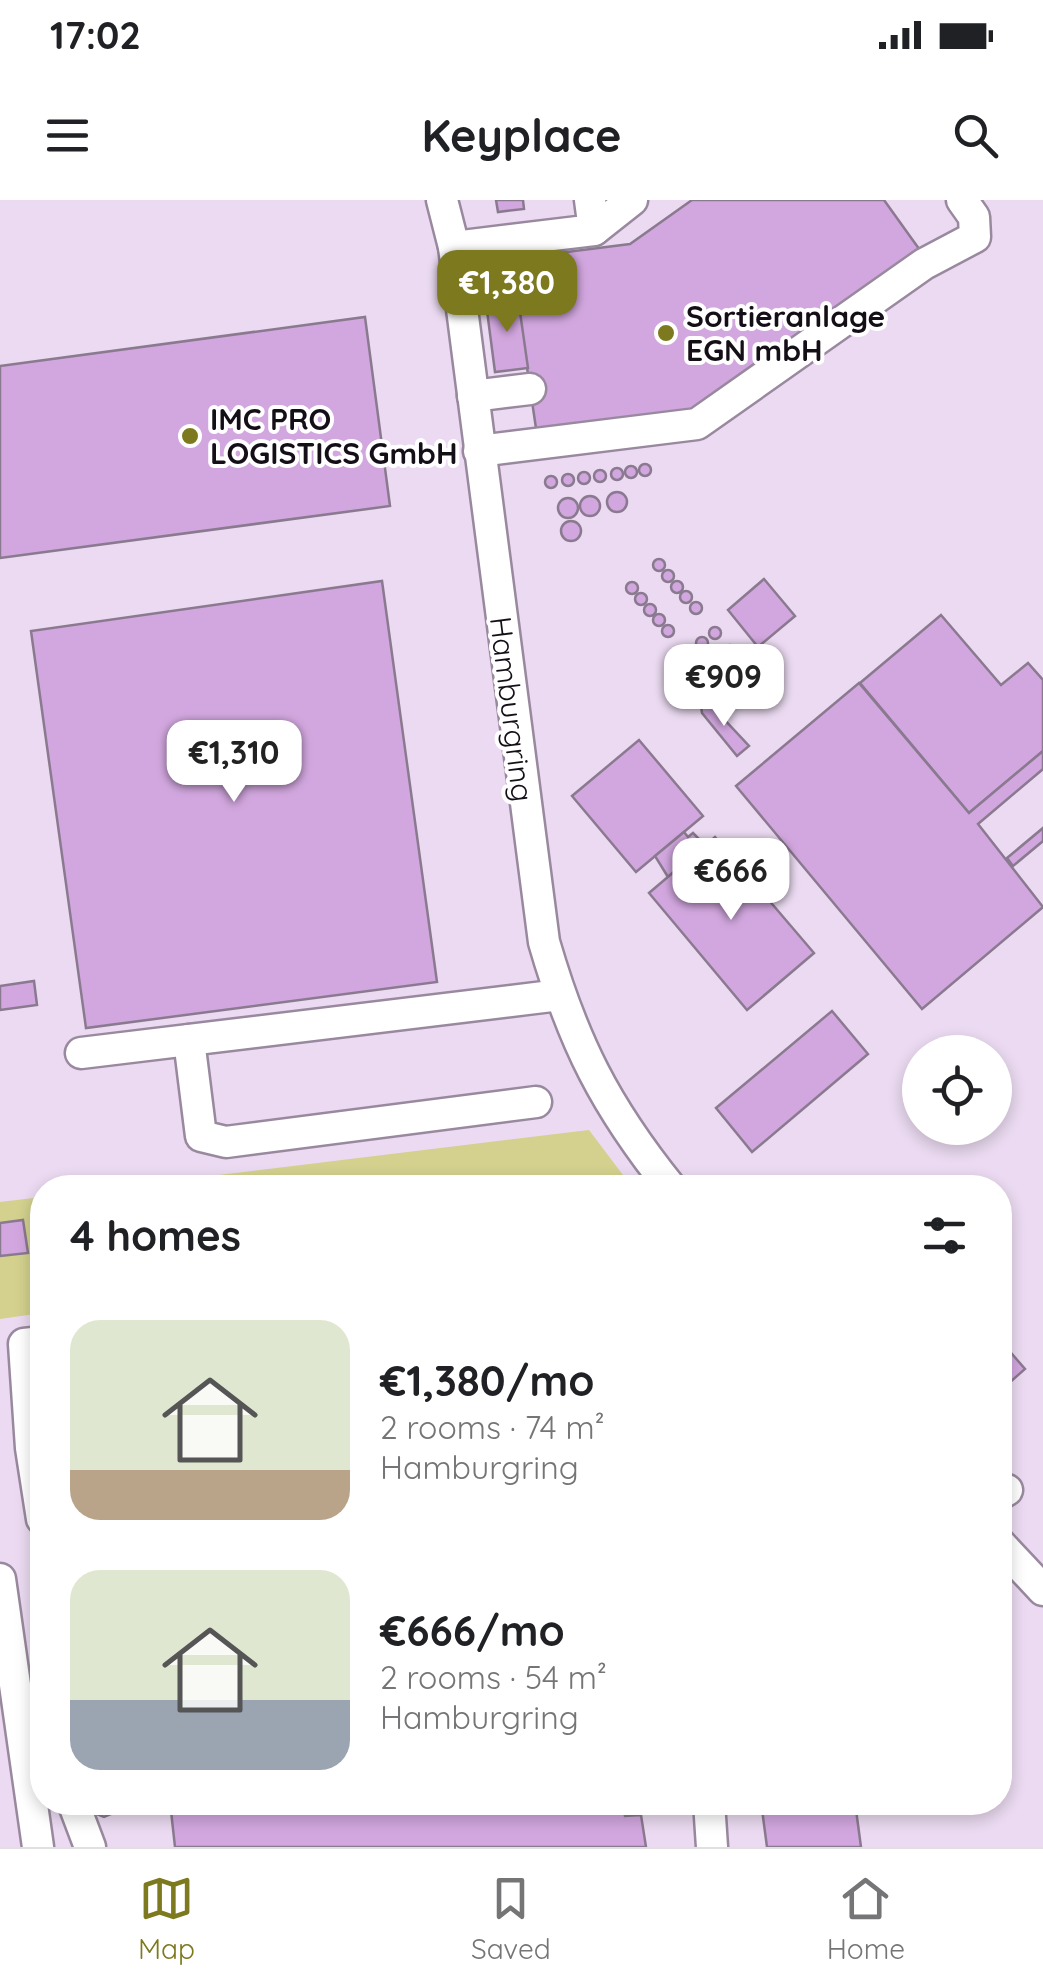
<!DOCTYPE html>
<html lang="en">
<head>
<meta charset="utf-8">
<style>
	body { margin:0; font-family:Quicksand,sans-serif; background:#f2f2f2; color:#202124; height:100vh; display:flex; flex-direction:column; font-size:38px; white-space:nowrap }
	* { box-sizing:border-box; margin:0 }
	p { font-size:32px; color:#757577 }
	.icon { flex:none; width:55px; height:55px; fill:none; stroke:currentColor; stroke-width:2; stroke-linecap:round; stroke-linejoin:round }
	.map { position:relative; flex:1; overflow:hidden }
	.side { position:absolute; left:30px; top:975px; width:982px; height:640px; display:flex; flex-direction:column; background:#fff; border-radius:40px; box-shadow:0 5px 15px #0003 }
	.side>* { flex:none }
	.tools { position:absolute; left:902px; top:835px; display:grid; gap:20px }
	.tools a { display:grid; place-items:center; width:110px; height:110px; border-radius:50%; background:#fff; box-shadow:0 5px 15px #0003; font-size:50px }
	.price { position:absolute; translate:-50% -85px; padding:0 22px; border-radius:20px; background:#fff; color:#222; font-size:32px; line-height:65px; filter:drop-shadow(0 2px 5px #0008) }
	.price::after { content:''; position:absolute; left:50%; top:60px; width:30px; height:22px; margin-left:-15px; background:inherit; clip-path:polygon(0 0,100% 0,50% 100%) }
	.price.active { background:#7d791e; color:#fff }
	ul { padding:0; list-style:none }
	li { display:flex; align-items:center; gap:30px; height:250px; padding:0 40px }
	li span { display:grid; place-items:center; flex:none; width:280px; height:200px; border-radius:30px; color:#555 }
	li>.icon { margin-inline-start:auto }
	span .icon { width:120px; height:120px; fill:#fffc; stroke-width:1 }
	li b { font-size:42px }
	h2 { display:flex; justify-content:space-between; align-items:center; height:120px; padding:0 40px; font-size:42px }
	.status { display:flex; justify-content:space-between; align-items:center; height:70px; padding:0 50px; background:#fff; direction:ltr }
	.status svg { height:28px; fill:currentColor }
	header { display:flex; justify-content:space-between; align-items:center; height:130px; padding:0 40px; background:#fff; font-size:45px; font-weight:700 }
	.dock { display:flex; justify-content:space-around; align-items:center; height:140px; border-top:2px solid #e0e0e0; background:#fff; font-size:28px; color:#757577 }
	.dock a { display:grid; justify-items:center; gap:5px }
	.dock .active { color:#7d791e }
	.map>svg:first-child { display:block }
	.green { fill:#d3d18d }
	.building { fill:#d2a7df; stroke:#8a7a8f; stroke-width:2.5 }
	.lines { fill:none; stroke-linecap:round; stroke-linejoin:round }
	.minor-casing { stroke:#99899e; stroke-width:35 }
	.minor { stroke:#fff; stroke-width:30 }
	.poi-dot { fill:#7d791e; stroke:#fff; stroke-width:4 }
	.labels { text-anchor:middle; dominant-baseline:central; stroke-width:8; stroke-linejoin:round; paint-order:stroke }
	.poi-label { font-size:30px; font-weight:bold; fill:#140e16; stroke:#fff; text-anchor:start }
	.street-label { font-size:30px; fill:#140e16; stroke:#fff }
</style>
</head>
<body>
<div class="status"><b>17:02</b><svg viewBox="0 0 49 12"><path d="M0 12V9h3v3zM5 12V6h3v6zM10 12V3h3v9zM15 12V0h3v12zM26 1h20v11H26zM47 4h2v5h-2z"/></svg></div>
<header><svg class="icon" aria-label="menu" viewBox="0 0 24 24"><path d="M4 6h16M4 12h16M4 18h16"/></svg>Keyplace<svg class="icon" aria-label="search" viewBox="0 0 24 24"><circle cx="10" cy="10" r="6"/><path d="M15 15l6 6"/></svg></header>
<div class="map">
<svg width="1043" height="1647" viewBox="0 0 1043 1647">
	<rect width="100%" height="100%" fill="#ebdaf1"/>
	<g class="green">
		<polygon points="589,930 632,987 119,987"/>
		<polygon points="42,997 42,1113 0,1119 0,1002"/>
	</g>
	<g class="building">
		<polygon points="496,0 523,0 524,9 498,12"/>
		<polygon points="692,0 884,0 922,53 695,214 537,235 511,59 630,44"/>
		<polygon points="518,98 528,168 495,172 486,103"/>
		<polygon points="365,117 390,306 0,358 0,166"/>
		<circle cx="645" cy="270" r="6"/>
		<circle cx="631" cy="272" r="6"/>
		<circle cx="617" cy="274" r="6"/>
		<circle cx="600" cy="276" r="6"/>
		<circle cx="584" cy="278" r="6"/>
		<circle cx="568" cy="280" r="6"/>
		<circle cx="551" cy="282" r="6"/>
		<circle cx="617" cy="302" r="10"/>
		<circle cx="590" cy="306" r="10"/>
		<circle cx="568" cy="308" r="10"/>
		<circle cx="571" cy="331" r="10"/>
		<circle cx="659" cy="365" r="6"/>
		<circle cx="668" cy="376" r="6"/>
		<polygon points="764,379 795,416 758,447 728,410"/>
		<polygon points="382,381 437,782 86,828 31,431"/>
		<circle cx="677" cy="387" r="6"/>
		<circle cx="632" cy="388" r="6"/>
		<circle cx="686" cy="397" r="6"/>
		<circle cx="641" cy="399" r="6"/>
		<circle cx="696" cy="408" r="6"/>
		<circle cx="650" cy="410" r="6"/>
		<circle cx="659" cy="420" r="6"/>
		<polygon points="941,415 1001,485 1028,463 1043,480 1043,551 969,613 860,483"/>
		<circle cx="668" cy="431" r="6"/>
		<circle cx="715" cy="433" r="6"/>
		<circle cx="702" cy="443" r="6"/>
		<circle cx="730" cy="451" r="6"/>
		<circle cx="692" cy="456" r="6"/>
		<circle cx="718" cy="462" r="6"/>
		<circle cx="707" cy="474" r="6"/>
		<polygon points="859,483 969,613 1043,551 1043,569 978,624 1043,707 922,809 736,586"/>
		<polygon points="708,502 749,546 737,556 702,513 701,506"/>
		<polygon points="639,540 703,616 636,672 572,596"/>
		<polygon points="1043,628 1043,641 1013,666 1007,658"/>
		<polygon points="684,632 688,637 693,633 700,640 692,648 696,653 668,677 655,656"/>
		<polygon points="715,637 814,753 747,810 649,693"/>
		<polygon points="34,781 37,805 0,810 0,786"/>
		<polygon points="832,811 868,854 752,952 716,908"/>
		<polygon points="23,1020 28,1053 0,1056 0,1023"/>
		<polygon points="1000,1140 1025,1169 1000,1191"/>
		<polygon points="85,1602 123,1602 118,1611 104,1617 89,1611"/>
		<polygon points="170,1602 623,1602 625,1616 641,1615 646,1647 175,1647"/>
		<polygon points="761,1602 855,1602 861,1647 767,1647"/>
	</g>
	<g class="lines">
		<defs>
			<g id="minor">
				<path d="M442,0L454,47L544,742C573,842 605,906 671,988"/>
				<polyline points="594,30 632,0"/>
				<polyline points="454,47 594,30 590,0"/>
				<polyline points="473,196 530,189"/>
				<polyline points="479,251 697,224 924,64 975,37 974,17 962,0"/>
				<polyline points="189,840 201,936 226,942 536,902"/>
				<polyline points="81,853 560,795"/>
				<polyline points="42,1142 24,1144 31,1248 42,1319"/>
				<polyline points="1000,1294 1007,1290"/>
				<polyline points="1000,1344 1043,1390"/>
				<polyline points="0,1379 38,1647"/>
				<polyline points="73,1602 90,1647"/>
				<polyline points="709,1602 712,1647"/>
			</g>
		</defs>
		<use href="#minor" class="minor-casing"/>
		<use href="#minor" class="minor"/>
	</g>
	<g class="poi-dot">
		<circle cx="666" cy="133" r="10"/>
		<circle cx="190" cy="236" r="10"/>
	</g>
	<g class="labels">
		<g class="poi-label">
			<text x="686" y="116">Sortieranlage<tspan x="686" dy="34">EGN mbH</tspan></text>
			<text x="210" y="219">IMC PRO<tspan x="210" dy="34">LOGISTICS GmbH</tspan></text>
		</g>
		<g class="street-label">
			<text transform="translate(512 509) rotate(83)">Hamburgring</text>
		</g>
	</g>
</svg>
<div class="tools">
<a><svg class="icon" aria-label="locate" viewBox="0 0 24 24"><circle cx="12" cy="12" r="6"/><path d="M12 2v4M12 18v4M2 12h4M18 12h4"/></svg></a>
</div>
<b class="price active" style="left:507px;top:135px">€1,380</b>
<b class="price" style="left:724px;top:529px">€909</b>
<b class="price" style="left:234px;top:605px">€1,310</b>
<b class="price" style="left:731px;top:723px">€666</b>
<section class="side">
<h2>4 homes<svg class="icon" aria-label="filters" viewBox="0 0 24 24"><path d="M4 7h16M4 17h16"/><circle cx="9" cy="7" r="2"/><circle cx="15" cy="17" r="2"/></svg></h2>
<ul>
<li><span style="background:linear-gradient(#dfe7d0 75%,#b9a48a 0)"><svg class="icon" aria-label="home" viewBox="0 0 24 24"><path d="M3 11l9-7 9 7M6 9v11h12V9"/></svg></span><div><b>€1,380/mo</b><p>2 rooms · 74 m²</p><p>Hamburgring</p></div></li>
<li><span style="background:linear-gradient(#dfe7d0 65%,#9aa5b1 0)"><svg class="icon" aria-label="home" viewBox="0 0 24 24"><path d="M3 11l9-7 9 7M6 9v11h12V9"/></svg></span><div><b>€666/mo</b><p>2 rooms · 54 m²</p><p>Hamburgring</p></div></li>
</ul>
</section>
</div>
<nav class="dock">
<a class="active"><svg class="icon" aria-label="map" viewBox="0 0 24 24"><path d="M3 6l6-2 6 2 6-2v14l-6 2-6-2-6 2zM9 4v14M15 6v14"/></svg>Map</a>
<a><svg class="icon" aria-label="saved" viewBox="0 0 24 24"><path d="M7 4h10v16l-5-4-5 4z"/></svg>Saved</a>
<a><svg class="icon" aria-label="home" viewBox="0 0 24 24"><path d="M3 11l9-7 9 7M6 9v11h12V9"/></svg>Home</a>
</nav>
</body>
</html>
